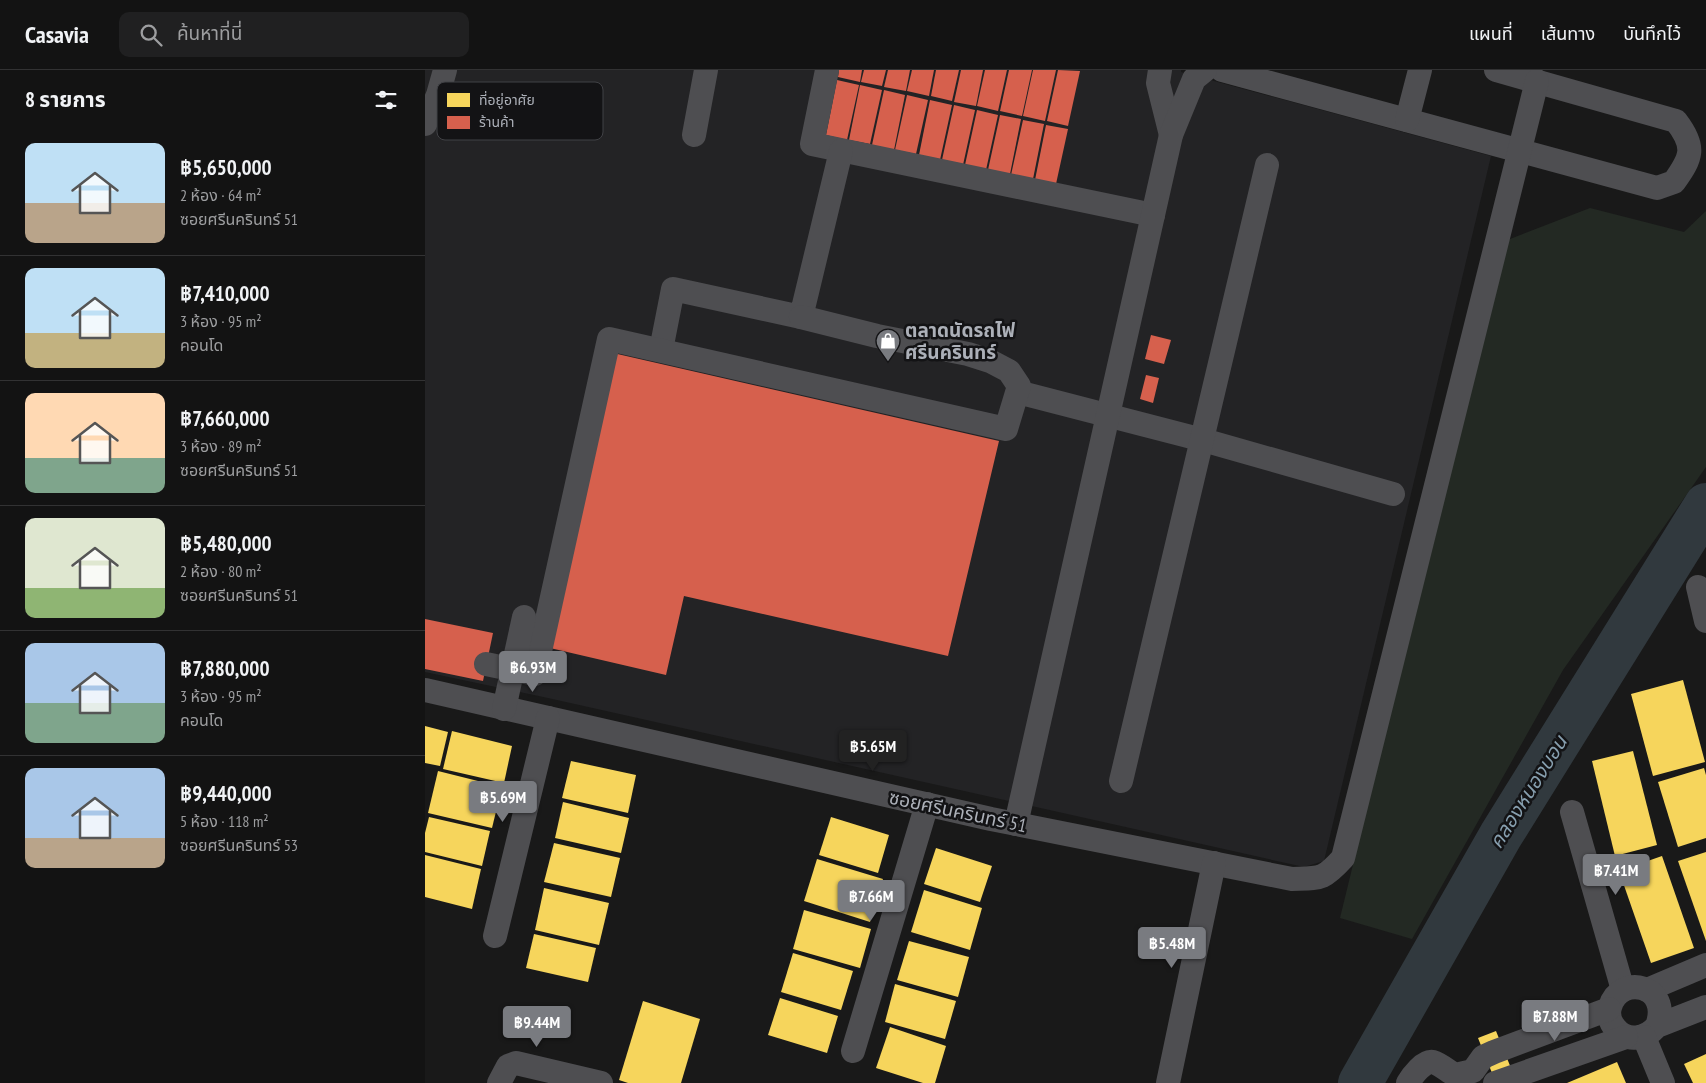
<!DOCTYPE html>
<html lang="th">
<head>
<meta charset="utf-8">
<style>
	body { margin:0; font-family:"PT Sans Narrow","Noto Sans Thai",sans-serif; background:#202021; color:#f1f3f6; height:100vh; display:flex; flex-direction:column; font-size:19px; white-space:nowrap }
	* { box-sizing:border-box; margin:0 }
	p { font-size:16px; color:#9d9ea0 }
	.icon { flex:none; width:28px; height:28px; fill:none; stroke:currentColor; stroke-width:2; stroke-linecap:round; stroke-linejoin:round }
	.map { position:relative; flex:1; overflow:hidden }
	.sheet { display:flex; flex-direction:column; background:#131313; width:425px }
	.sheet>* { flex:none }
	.price { position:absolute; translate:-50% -42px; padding:0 11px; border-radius:5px; background:#797b80; color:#fff; font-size:16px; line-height:32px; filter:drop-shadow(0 1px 2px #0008) }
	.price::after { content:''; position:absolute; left:50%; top:30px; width:15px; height:11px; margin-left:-8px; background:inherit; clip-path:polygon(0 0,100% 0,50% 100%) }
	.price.selected { background:#222; color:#fff }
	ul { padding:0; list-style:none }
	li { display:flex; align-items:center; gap:15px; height:125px; padding:0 25px }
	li+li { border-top:1px solid #323233 }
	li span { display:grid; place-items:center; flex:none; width:140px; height:100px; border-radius:10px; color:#555 }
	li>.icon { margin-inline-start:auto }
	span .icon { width:60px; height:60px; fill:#fffc; stroke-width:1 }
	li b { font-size:21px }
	h2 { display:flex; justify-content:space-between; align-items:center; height:60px; padding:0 25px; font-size:21px }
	header { display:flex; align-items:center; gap:30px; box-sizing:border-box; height:70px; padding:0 25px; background:#131313; border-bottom:1px solid #323233 }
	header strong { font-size:24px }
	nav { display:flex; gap:28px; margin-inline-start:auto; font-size:18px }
	.search { width:350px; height:45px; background:#202021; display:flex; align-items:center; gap:12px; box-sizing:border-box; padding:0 18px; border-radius:10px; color:#9d9ea0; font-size:19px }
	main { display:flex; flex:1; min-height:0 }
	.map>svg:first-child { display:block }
	.built { fill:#232325 }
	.green { fill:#232923 }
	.homes { fill:#f6d55c }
	.shops { fill:#d6604d }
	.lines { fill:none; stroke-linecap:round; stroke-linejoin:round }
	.river { stroke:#31393e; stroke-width:44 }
	.minor { stroke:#4e4e51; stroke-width:24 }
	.labels { text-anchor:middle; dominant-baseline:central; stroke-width:5; stroke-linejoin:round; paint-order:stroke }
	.poi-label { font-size:19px; font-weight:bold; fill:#acb0b8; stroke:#131315; text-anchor:start }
	.street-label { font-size:19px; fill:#acb0b8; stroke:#131315 }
	.water-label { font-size:20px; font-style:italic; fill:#879faf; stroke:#131315 }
	.key { fill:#131315; stroke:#414246; stroke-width:1 }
	.key-label { font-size:14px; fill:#acb0b8 }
</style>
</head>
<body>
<header>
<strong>Casavia</strong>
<div class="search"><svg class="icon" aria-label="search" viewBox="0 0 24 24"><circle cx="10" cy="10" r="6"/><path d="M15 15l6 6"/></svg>ค้นหาที่นี่</div>
<nav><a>แผนที่</a><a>เส้นทาง</a><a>บันทึกไว้</a></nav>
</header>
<main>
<section class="sheet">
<h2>8 รายการ<svg class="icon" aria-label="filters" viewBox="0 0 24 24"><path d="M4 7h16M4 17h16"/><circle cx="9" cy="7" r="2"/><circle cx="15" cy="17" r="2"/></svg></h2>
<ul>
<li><span style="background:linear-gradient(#bfe0f5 60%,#b9a48a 0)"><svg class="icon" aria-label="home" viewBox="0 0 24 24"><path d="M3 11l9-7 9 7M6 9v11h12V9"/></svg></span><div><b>฿5,650,000</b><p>2 ห้อง · 64 m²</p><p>ซอยศรีนครินทร์ 51</p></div></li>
<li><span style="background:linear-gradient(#bfe0f5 65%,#c2b280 0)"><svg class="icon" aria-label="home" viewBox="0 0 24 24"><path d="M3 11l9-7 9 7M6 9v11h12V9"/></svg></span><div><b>฿7,410,000</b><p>3 ห้อง · 95 m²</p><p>คอนโด</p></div></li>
<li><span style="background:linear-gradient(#ffd9b3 65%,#7fa58c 0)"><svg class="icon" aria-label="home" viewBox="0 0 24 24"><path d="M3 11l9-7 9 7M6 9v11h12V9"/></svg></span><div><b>฿7,660,000</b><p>3 ห้อง · 89 m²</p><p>ซอยศรีนครินทร์ 51</p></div></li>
<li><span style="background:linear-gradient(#dfe7d0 70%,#8fb573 0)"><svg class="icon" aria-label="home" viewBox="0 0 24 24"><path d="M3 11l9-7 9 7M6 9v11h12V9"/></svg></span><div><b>฿5,480,000</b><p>2 ห้อง · 80 m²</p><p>ซอยศรีนครินทร์ 51</p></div></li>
<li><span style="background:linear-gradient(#a9c7e8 60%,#7fa58c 0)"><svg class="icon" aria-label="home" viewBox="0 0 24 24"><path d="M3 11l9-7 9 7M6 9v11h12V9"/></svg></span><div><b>฿7,880,000</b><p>3 ห้อง · 95 m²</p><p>คอนโด</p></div></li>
<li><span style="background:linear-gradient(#a9c7e8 70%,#b9a48a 0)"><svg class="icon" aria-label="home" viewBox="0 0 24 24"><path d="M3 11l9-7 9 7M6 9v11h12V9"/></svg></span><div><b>฿9,440,000</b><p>5 ห้อง · 118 m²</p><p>ซอยศรีนครินทร์ 53</p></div></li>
</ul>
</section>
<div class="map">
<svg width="1281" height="1013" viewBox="0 0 1281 1013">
	<rect width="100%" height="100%" fill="#191919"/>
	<polygon class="built" points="0,0 756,0 756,2 1066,86 899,791 879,797 123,628 0,602"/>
	<polygon class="green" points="1165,138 1259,162 1281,141 1281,397 1138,600 987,869 915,848 1080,171"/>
	<g class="homes">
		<polygon points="1258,610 1280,692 1228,706 1206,624"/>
		<polygon points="0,656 23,662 15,696 0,693"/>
		<polygon points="27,661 87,676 79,713 18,699"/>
		<polygon points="1208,681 1232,775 1190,786 1167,691"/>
		<polygon points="146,691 211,705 203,743 137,728"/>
		<polygon points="1279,698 1281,705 1281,768 1253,777 1233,712"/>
		<polygon points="13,701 77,717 67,758 3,743"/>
		<polygon points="138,732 204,748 196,783 130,768"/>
		<polygon points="4,747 65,761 57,796 0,782 0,763"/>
		<polygon points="406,747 464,765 453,803 394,785"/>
		<polygon points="129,773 195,788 186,827 119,812"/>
		<polygon points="511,778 567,796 555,832 499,814"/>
		<polygon points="1281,782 1281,871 1253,791"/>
		<polygon points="0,785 56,799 47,839 0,827"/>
		<polygon points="1237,786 1269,878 1226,893 1194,801"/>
		<polygon points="392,789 458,809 445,852 379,831"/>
		<polygon points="119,818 184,833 174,875 110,860"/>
		<polygon points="499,820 557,838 545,880 486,862"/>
		<polygon points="379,840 446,859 435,898 368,879"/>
		<polygon points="109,864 171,878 163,912 101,898"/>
		<polygon points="484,871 544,887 533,927 472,910"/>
		<polygon points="368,883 428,901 416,940 356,922"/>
		<polygon points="470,914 531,931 520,969 460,952"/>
		<polygon points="355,928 413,946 402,983 343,965"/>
		<polygon points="218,931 275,949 256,1013 203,1013 194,1010"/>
		<polygon points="465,957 521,976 510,1013 498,1013 451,998"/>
		<polygon points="1071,961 1092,1013 1071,1013 1053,968"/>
		<polygon points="1281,984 1281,1013 1268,1013 1259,994"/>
		<polygon points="1192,992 1201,1013 1142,1013"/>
	</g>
	<g class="shops">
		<polygon points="414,0 437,0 435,12 413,7"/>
		<polygon points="439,0 461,0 457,16 436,12"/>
		<polygon points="463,0 485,0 481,21 459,17"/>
		<polygon points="487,0 509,0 504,26 482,21"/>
		<polygon points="511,0 534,0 527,31 506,26"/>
		<polygon points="536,0 558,0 551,36 529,32"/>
		<polygon points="560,0 582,0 573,41 552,36"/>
		<polygon points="584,0 607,0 597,46 575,41"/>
		<polygon points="608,0 631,0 620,51 598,46"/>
		<polygon points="633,0 655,1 643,56 622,51"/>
		<polygon points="412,10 434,15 422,70 401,65"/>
		<polygon points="435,15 457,20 445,74 424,70"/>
		<polygon points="459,20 480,25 469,80 447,75"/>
		<polygon points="482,25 503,30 491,84 470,80"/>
		<polygon points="505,30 527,35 515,90 494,85"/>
		<polygon points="529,35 550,40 538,95 517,90"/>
		<polygon points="552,40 573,45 561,100 540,95"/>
		<polygon points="575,45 596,49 585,104 563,100"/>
		<polygon points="598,50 619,54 608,109 586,105"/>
		<polygon points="621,55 643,59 631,114 610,110"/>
		<polygon points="726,265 746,270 739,294 720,289"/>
		<polygon points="188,283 574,371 523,586 259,526 241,605 125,578"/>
		<polygon points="721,305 734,308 728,333 715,329"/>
		<polygon points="0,549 68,563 58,611 0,599"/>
	</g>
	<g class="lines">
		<polyline class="river" points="935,1013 1076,765 1281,435"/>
		<g class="minor">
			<polyline points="402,0 387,74 728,145"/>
			<polyline points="735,0 733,13 746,65"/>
			<path d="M797,0L1232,118L1249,112C1267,87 1271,77 1251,51L1071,0"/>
			<polyline points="982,50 995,0"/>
			<polyline points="0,54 13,25 20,0"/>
			<polyline points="269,65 281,0"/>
			<polyline points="236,280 248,219 376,247 416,81"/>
			<polyline points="593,322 778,370 968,424"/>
			<polyline points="1273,517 1281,551"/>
			<polyline points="61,594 110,604 184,269 581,359 594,316 584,301 565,291 543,284 452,266 376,247"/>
			<path d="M0,620L566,749L867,809C896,808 898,810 918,788L1112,11"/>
			<polyline points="79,639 99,547"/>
			<polyline points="696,711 842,95"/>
			<polyline points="1147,742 1198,920"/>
			<polyline points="591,754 746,65 769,9 780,0"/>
			<polyline points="70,866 123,648"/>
			<polyline points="1222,920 1281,895"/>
			<path d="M1232,956C1247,915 1195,903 1185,937C1183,944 1185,952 1190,958C1202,973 1221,969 1232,956L1281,937"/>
			<polyline points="1219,967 1238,1013"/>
			<polyline points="428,981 502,734"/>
			<polyline points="74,1013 83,996 91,993 176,1013"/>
			<polyline points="743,1013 789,793"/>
			<path d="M983,1013C987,1006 999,990 1008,992C1015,994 1023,1001 1030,1005L1048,1001L1058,987L1069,982L1184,939"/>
			<polyline points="1070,1013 1201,967"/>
		</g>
	</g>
	<defs>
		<symbol id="shop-pin" viewBox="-11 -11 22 30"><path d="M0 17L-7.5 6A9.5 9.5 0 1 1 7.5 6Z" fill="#797b80" stroke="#131315"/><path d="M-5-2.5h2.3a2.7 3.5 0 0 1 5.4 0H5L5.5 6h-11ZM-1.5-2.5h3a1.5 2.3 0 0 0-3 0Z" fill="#fff"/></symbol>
	</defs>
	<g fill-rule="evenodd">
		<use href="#shop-pin" x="449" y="257" width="28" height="38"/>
	</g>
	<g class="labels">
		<g class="poi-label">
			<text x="480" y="260">ตลาดนัดรถไฟ<tspan x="480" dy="22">ศรีนครินทร์</tspan></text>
		</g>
		<g class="street-label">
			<text transform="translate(533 741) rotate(12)">ซอยศรีนครินทร์ 51</text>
		</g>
		<g class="water-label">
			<text transform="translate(1103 722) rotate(-58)">คลองหนองบอน</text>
		</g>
	</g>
	<rect x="12" y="12" width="166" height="58" rx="8" class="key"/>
	<rect x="22" y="23" width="23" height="14" fill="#f6d55c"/>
	<rect x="22" y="46" width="23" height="13" fill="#d6604d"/>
	<g class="key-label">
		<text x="54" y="35">ที่อยู่อาศัย</text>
		<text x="54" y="57">ร้านค้า</text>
	</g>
</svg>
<b class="price" style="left:108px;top:623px">฿6.93M</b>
<b class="price selected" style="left:448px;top:702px">฿5.65M</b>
<b class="price" style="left:78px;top:753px">฿5.69M</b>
<b class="price" style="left:1191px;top:826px">฿7.41M</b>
<b class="price" style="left:446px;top:852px">฿7.66M</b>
<b class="price" style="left:747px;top:899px">฿5.48M</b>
<b class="price" style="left:1130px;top:972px">฿7.88M</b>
<b class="price" style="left:112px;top:978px">฿9.44M</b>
</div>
</main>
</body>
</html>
